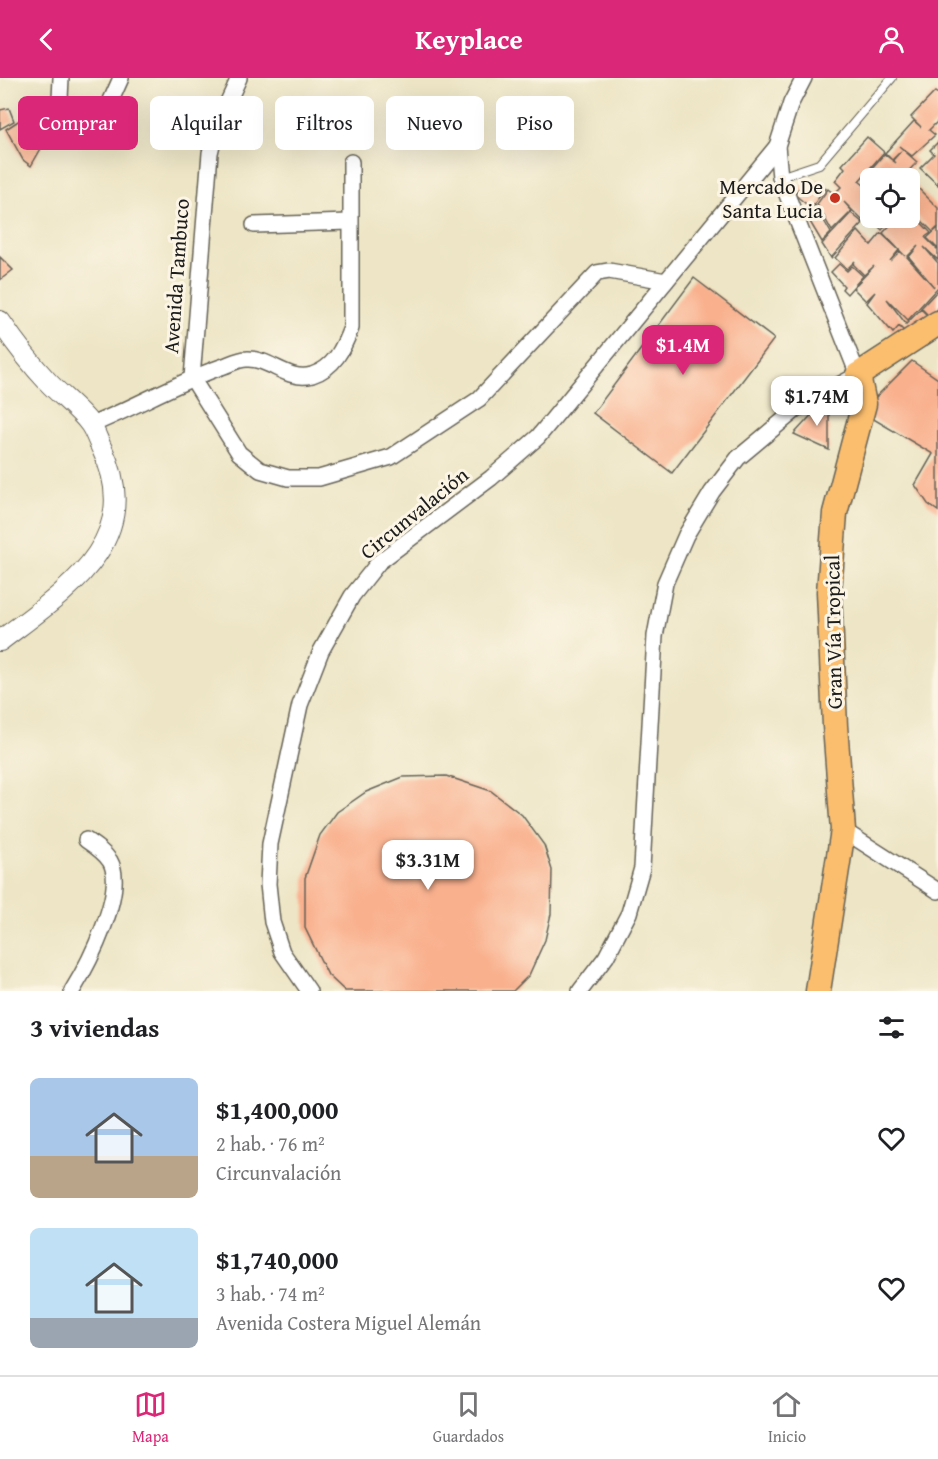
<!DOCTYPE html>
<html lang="es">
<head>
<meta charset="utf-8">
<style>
	body { margin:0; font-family:"Gentium Book Plus",serif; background:#f6f6f6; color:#202124; height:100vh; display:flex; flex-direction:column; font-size:22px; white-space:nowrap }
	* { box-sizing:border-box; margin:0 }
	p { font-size:20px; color:#757577 }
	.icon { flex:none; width:33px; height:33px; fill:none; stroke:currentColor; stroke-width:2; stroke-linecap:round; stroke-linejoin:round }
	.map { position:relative; height:913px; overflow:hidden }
	.side { display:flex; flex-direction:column; background:#fff; flex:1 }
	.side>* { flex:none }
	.hud { position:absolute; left:18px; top:18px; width:600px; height:54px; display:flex; gap:12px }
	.controls { position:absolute; left:860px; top:90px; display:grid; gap:12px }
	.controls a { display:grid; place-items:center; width:60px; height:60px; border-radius:9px; background:#fff; box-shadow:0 6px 24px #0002; font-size:30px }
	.price { position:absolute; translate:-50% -51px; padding:0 14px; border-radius:12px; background:#fff; color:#222; font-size:20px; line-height:39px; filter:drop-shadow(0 2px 3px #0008) }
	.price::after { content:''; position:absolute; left:50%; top:36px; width:18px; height:14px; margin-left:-9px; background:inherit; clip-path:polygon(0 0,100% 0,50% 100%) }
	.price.active { background:#db2777; color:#fff }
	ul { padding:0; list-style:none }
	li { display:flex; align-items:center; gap:18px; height:150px; padding:0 30px }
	li span { display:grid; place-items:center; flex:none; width:168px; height:120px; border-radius:9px; color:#555 }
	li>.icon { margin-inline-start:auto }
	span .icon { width:72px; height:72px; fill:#fffc; stroke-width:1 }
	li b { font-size:26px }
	h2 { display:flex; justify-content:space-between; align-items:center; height:72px; padding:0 30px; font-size:26px }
	.chip { padding:0 21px; border-radius:9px; background:#fff; box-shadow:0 6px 24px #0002; font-size:21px; line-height:54px }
	.chip.active { background:#db2777; color:#fff }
	header { display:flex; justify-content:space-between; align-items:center; height:78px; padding:0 30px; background:#db2777; color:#fff; font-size:27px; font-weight:800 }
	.dock { display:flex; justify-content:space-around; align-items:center; height:84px; border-top:2px solid #e0e0e0; background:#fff; font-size:16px; color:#757577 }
	.dock a { display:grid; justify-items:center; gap:3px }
	.dock .active { color:#db2777 }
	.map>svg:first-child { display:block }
	.building { fill:#f9b08d; fill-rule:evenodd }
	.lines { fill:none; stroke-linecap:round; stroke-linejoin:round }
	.service-casing { stroke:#656257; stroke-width:10 }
	.minor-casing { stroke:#656257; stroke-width:18 }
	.tertiary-casing { stroke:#656257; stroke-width:22 }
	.primary-casing { stroke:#656257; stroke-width:27 }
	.service { stroke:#fff; stroke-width:8 }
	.minor { stroke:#fff; stroke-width:15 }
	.tertiary { stroke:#fff; stroke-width:20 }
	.primary { stroke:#fbbe6e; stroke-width:24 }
	.poi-dot { fill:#c8321e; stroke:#fcf5e5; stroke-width:2 }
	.labels { text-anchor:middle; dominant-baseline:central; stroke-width:6; stroke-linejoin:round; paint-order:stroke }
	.poi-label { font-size:21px; fill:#1c1c1c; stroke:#fcf5e5; text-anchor:end }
	.street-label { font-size:21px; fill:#1c1c1c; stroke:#fcf5e5 }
</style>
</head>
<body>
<header><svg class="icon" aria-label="back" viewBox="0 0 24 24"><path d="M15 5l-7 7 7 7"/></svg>Keyplace<svg class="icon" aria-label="person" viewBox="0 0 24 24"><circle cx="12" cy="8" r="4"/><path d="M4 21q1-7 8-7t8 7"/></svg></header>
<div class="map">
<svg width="938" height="913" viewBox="0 0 938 913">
	<rect width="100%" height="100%" fill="#fcf5e5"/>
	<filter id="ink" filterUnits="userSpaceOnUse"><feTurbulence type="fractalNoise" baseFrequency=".0167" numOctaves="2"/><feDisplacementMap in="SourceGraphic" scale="12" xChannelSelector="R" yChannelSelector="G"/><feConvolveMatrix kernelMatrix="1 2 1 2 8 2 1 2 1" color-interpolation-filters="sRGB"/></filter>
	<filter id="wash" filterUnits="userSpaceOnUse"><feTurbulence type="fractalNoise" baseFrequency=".008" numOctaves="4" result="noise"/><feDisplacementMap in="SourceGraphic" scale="24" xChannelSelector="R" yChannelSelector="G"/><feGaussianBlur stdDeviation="1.35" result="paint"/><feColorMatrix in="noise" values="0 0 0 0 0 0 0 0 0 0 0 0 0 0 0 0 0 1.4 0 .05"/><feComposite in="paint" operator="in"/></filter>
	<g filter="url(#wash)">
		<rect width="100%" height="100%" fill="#ede5c5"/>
		<g id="blocks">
			<g class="building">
				<polygon points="935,14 938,16 938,43 929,52 935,57 912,78 899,68 917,84 902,100 877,100 884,91 876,100 870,100 866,97 884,76 896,85 893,82 901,73 892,82 885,75 914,43 921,49 911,39"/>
				<polygon points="9,30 14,43 0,51 0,32"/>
				<polygon points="38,30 33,47 33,61 43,67 31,88 23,82 6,51"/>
				<polygon points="867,59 884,74 859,103 870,112 865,123 870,127 870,137 864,144 844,124 852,133 832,153 817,126 828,111 834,116 841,109 835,103 845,90 842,87"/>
				<polygon points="938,64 938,107 920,90 934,76 930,72"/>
				<polygon points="909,101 938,130 938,149 933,154 909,130"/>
				<polygon points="815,103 826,111 821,117 811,109"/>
				<polygon points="804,105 820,118 811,130 794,116"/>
				<polygon points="815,127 831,155 822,164 806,137"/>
				<path d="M909,132L931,155L925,159L938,172V182L924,169L938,185V209L908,242L887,221L906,246L921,231L928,238L908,257L899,248L893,255L867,225L875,214L866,223L853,210L874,188L864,197L853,186L855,183L847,191L835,180L858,153L871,167L881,155L899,172L890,183L900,173L905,178L883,155L896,141L902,147L896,140H909ZM918,168L909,179L934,209L907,179Z"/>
				<polygon points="851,135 863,145 831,180 822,166"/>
				<polygon points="870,140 893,140 882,152"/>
				<polygon points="938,150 938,171 927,160"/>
				<polygon points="0,179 13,192 0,202"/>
				<polygon points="839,186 847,193 852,188 863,198 847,216 842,211 844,208 831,194"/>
				<polygon points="694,200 774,261 672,395 593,335"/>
				<polygon points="938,212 938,231 929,238 921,230"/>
				<polygon points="912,283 938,301 938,433 928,426 915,407 933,376 865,336 875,320"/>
				<polygon points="829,318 829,372 794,356"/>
				<polygon points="446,698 491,713 522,737 544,767 552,792 551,836 545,862 529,897 513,913 345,913 328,897 305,850 305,800 320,757 337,734 366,714 403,699"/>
			</g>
		</g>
	</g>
	<g filter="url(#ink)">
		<use href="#blocks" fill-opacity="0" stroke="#656257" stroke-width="1.5"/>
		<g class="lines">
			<defs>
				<polyline id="service" points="780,99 819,86 892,0"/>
				<g id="minor">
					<polyline points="104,38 121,0"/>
					<polyline points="59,42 61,0"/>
					<polyline points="254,147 350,144"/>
					<polyline points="192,300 239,375 260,392 288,400 319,400 391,379 479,321 597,195 609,193 666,203"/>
					<polyline points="192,300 210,75 216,50 239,0"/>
					<path d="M91,347C135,329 176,305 221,289C228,287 238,281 247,281C270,280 288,304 312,297C334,290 343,271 351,250V84"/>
					<polyline points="843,752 938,813"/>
					<path d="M72,913C88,887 127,812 110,783C104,774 95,768 86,762"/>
					<polyline points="309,913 282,874 272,844 268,806 270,766 300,627 321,573 352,518 379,484 491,400 538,359 777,68"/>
					<polyline points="580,913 606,879 629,835 642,790 655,558 665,505 686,457 712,414 738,380 804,325 858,297 780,99 777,68 791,25 804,0"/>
				</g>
				<path id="tertiary" d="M0,243C15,265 30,285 48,304C61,318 79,331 90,346C95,353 98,363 102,371C147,463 64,514 0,563"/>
				<g id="primary">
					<polyline points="858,297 938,245"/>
					<polyline points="818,913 843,752 835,648 829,514 835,435 864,326 858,297"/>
				</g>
			</defs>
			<use href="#service" class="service-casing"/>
			<use href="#minor" class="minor-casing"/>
			<use href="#tertiary" class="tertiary-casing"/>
			<use href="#primary" class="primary-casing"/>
			<use href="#service" class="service"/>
			<use href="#minor" class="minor"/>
			<use href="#tertiary" class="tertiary"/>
			<use href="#primary" class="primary"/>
		</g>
	</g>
	<circle class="poi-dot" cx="835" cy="120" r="6"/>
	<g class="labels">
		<g class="poi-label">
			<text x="823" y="108">Mercado De<tspan x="823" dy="24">Santa Lucia</tspan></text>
		</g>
		<g class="street-label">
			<text transform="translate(176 198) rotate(-86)">Avenida Tambuco</text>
			<text transform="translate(414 435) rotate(-39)">Circunvalación</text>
			<text transform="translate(833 554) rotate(-91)">Gran Vía Tropical</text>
		</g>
	</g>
</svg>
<div class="controls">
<a><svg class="icon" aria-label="locate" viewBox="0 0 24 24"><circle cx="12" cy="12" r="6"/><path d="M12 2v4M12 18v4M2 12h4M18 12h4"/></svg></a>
</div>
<b class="price active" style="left:683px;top:298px">$1.4M</b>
<b class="price" style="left:817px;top:349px">$1.74M</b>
<b class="price" style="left:428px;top:813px">$3.31M</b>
<div class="hud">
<a class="chip active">Comprar</a>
<a class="chip">Alquilar</a>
<a class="chip">Filtros</a>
<a class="chip">Nuevo</a>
<a class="chip">Piso</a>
</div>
</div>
<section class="side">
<h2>3 viviendas<svg class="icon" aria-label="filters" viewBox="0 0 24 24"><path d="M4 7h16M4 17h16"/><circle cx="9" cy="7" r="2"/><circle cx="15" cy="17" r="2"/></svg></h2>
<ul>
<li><span style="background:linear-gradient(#a9c7e8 65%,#b9a48a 0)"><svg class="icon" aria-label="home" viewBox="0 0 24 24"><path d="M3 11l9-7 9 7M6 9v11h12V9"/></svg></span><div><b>$1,400,000</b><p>2 hab. · 76 m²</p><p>Circunvalación</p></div><svg class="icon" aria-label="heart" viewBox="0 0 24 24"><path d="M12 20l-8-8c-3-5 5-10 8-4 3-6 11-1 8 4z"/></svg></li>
<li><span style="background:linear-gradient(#bfe0f5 75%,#9aa5b1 0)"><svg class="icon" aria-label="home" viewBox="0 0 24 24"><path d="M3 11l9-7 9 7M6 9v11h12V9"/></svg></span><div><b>$1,740,000</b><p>3 hab. · 74 m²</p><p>Avenida Costera Miguel Alemán</p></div><svg class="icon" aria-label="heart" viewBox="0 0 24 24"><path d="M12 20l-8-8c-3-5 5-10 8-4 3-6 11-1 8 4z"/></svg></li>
</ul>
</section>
<nav class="dock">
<a class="active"><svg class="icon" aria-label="map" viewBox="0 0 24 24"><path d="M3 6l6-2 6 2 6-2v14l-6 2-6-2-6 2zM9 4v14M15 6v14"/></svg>Mapa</a>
<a><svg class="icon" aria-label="saved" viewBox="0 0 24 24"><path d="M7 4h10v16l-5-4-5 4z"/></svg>Guardados</a>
<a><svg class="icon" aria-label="home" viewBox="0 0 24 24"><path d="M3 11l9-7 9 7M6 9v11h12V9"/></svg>Inicio</a>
</nav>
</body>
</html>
